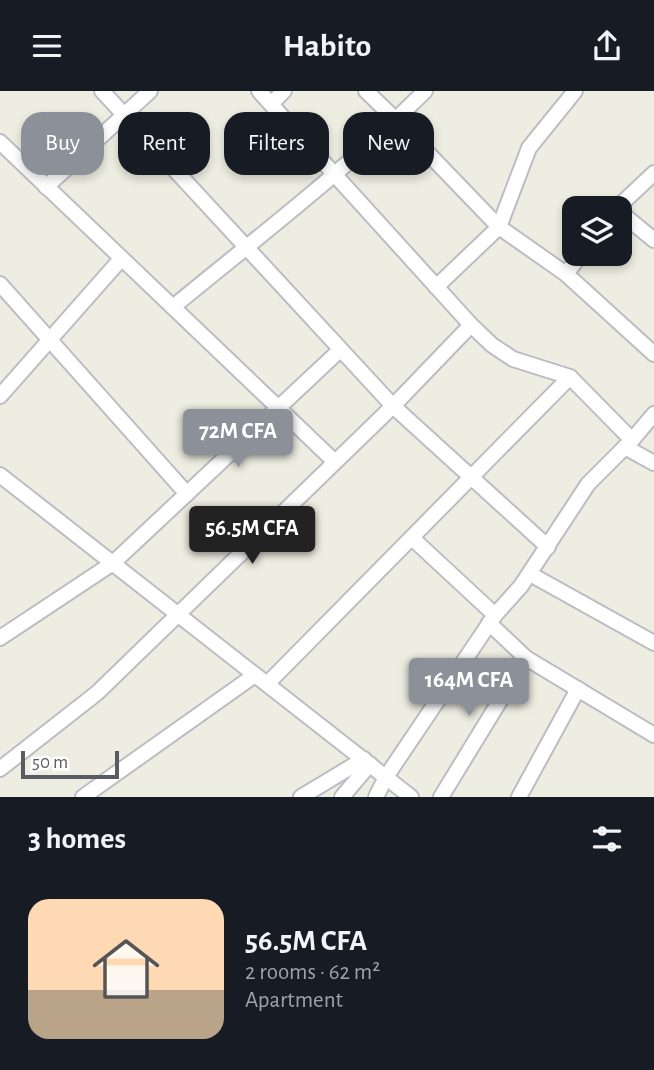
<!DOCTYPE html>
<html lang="en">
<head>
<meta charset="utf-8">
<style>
	body { margin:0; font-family:"Alegreya Sans",sans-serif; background:#20242c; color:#f1f3f6; height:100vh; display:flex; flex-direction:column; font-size:26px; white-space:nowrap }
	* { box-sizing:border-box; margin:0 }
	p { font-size:23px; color:#9ea1a6 }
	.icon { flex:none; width:38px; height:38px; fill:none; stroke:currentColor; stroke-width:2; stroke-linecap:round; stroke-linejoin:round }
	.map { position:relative; height:706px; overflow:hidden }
	.side { display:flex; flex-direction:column; background:#171b24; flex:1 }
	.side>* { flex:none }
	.top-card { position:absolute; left:21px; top:21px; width:612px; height:63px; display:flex; gap:14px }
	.tools { position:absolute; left:562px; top:105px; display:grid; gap:14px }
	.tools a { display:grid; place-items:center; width:70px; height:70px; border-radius:14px; background:#171b24; box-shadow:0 4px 10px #0003; font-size:35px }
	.scale { position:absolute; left:21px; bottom:18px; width:98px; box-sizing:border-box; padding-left:7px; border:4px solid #595c63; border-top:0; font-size:19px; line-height:24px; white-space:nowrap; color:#595c63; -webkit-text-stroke:5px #fff; paint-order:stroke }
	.price { position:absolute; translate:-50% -60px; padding:0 16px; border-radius:7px; background:#8c9099; color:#fff; font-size:23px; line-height:46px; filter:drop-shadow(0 2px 4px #0008) }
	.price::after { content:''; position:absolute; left:50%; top:42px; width:21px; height:16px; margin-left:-10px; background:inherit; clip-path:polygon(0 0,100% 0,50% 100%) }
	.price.on { background:#222; color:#fff }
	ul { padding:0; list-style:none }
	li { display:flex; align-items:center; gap:21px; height:175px; padding:0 28px }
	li+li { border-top:2px solid #363941 }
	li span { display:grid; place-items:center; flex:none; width:196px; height:140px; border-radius:21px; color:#555 }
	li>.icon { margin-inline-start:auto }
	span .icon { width:84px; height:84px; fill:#fffc; stroke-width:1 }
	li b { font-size:30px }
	h2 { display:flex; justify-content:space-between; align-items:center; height:84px; padding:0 28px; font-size:30px }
	.tag { padding:0 24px; border-radius:21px; background:#171b24; box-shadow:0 4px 10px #0003; font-size:24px; line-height:63px }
	.tag.on { background:#8c9099; color:#fff }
	header { display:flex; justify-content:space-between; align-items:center; height:91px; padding:0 28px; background:#171b24; font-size:32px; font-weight:700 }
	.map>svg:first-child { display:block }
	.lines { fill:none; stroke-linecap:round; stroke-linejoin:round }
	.street-casing { stroke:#bbbdc4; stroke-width:18 }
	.street { stroke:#fff; stroke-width:14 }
</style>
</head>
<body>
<header><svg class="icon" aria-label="menu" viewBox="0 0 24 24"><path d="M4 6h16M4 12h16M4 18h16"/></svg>Habito<svg class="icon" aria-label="share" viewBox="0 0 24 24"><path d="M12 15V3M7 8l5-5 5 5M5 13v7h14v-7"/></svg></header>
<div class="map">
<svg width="654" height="706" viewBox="0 0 654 706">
	<rect width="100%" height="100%" fill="#eeede1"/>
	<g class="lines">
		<defs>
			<g id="street">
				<polyline points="102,0 393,315 548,456"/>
				<polyline points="259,0 471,234 492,254 513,268 570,286 632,349"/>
				<polyline points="366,0 396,29 499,136 566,183 654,263"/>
				<polyline points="271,13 284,0"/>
				<polyline points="0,51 334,370"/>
				<polyline points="46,96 150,0"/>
				<polyline points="617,117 654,82"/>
				<polyline points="620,121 654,149"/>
				<polyline points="566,183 581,163"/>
				<polyline points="0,193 187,403"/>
				<polyline points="436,196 499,136 529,57 575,0"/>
				<path d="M173,216C258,146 347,78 425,0"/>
				<polyline points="0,305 121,168"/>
				<polyline points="625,356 654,372"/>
				<polyline points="0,384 411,706"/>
				<polyline points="412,447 495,524"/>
				<polyline points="530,483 654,552"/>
				<polyline points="489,532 526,567 654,644"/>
				<polyline points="0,547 113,472 340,259"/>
				<polyline points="267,593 570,286"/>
				<polyline points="0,678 97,602 393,315 471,234"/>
				<polyline points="83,706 255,584"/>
				<polyline points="301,706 364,668"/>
				<polyline points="342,706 370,673"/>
				<polyline points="376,706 386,686 495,524 521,495 588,393 632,349 654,323"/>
				<polyline points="441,706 526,567"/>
				<polyline points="519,706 578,598"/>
			</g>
		</defs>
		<use href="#street" class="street-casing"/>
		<use href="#street" class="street"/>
	</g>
</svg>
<div class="tools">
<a><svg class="icon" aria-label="layers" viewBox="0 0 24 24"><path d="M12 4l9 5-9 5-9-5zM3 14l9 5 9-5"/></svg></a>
</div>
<div class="scale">50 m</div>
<b class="price" style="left:238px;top:378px">72M CFA</b>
<b class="price on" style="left:252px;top:475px">56.5M CFA</b>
<b class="price" style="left:469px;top:627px">164M CFA</b>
<div class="top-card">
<a class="tag on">Buy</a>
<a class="tag">Rent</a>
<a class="tag">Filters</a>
<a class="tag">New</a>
</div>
</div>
<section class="side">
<h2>3 homes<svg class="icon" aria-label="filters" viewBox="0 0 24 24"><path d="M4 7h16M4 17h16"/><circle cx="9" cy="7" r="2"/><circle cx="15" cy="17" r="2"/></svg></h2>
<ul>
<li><span style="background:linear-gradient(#ffd9b3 65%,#b9a48a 0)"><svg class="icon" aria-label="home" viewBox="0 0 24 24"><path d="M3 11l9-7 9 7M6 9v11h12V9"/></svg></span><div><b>56.5M CFA</b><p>2 rooms · 62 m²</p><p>Apartment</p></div></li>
</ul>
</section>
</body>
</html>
